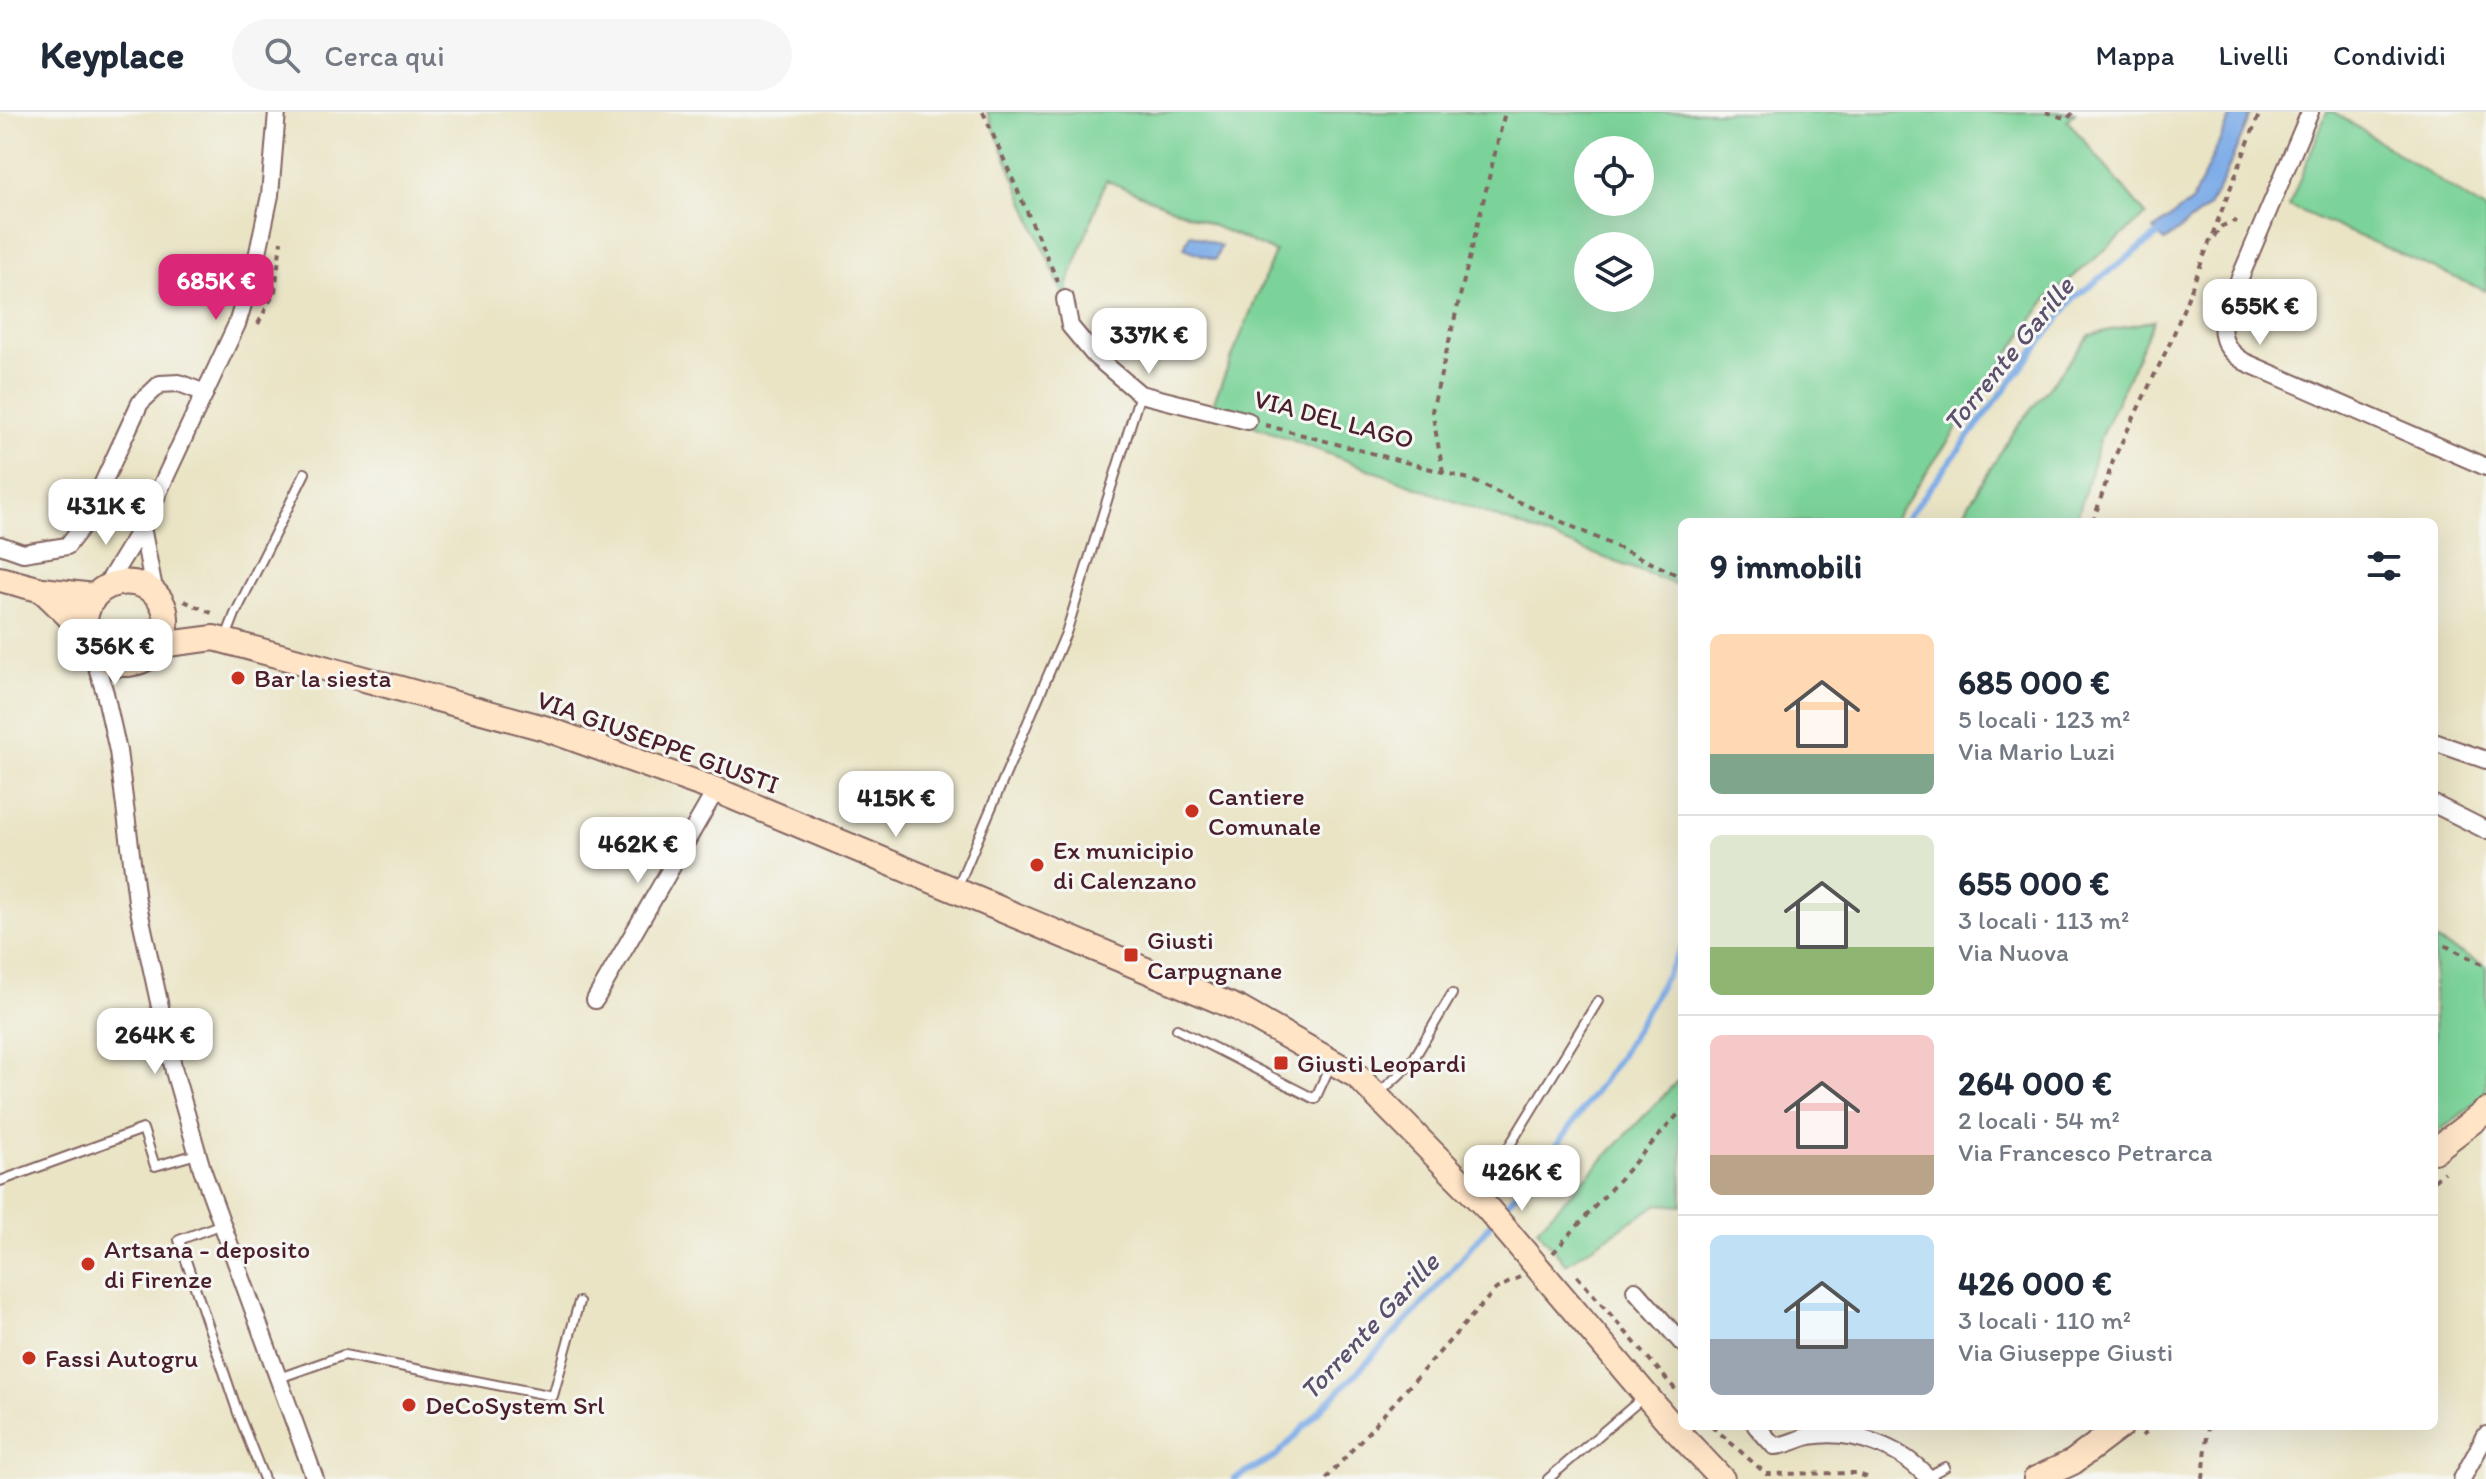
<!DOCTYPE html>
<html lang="it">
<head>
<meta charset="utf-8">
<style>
	body { margin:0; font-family:Itim,sans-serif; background:#f6f6f7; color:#1f2937; height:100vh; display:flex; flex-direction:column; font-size:30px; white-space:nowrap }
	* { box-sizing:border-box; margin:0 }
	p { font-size:26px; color:#747a83 }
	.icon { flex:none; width:44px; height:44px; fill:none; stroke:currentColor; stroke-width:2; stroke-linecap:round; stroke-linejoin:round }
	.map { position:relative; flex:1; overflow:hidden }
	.drawer { position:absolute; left:1678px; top:406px; width:760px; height:912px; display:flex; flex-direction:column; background:#fff; border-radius:12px; box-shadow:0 8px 32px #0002 }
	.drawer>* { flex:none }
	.fabs { position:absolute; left:1574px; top:24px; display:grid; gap:16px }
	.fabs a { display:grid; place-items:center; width:80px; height:80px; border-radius:50%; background:#fff; box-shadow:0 8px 32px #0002; font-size:40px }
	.price { position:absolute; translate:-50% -68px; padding:0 18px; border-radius:16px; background:#fff; color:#222; font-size:26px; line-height:52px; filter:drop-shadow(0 2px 4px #0008) }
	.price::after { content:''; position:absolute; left:50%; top:48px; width:24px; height:18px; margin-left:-12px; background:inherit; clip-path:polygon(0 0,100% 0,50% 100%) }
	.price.current { background:#db2777; color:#fff }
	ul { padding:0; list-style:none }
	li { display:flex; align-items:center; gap:24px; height:200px; padding:0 32px }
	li+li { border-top:2px solid #e0e1e3 }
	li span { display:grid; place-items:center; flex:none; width:224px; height:160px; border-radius:12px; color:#555 }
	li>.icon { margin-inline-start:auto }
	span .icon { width:96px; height:96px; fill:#fffc; stroke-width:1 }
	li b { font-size:34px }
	h2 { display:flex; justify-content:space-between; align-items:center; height:96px; padding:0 32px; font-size:34px }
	header { display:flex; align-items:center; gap:48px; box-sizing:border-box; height:112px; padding:0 40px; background:#fff; border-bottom:2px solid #e0e1e3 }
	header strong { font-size:38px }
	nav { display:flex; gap:44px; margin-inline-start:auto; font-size:28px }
	.search { width:560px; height:72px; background:#f6f6f7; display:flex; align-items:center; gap:20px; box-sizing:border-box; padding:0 28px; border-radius:44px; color:#747a83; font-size:30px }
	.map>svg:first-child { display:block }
	.green { fill:#7bd399; stroke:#627962; stroke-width:2; fill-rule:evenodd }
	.water { fill:#7dace7; stroke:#646689; stroke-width:2 }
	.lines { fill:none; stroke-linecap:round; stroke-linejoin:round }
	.stream { stroke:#7dace7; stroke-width:6 }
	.lane-casing { stroke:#826461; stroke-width:12 }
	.street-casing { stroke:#826461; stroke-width:20 }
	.secondary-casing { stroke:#826461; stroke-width:28 }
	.path { stroke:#826461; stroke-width:4; stroke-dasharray:6 6; stroke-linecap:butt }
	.lane { stroke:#fff; stroke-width:8 }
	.street { stroke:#fff; stroke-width:16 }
	.secondary { stroke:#ffe4c6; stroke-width:24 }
	.poi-dot { fill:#c8321e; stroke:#f6f6f2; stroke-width:3 }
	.labels { text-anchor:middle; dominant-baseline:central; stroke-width:6; stroke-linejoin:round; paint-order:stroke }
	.street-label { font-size:26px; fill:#4a1f2b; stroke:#f6f6f2 }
	.poi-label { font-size:26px; fill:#4a1f2b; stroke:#f6f6f2; text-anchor:start }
	.water-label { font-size:28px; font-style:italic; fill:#5c506d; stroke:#f6f6f2 }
</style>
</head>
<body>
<header>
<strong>Keyplace</strong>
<div class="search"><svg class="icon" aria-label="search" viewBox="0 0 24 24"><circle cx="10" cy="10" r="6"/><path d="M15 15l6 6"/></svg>Cerca qui</div>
<nav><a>Mappa</a><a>Livelli</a><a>Condividi</a></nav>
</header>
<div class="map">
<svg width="2486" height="1367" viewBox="0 0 2486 1367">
	<rect width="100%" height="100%" fill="#f6f6f2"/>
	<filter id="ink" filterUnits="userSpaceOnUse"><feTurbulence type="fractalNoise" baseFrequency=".0125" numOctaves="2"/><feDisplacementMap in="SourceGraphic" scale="16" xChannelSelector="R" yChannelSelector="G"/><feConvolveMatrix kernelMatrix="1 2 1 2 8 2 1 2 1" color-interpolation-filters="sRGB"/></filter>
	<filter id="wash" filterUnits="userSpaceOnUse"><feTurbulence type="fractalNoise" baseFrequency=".006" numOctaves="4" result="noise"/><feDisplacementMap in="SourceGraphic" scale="32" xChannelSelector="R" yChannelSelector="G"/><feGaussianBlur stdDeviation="1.8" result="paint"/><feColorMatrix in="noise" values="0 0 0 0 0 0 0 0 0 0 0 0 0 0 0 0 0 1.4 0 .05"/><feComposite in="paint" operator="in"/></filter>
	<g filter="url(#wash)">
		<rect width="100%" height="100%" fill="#eae4c5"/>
		<g class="green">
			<path d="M987,0H2075L2067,8L2146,103L2047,187L1892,410H1682V475L1225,303L1212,294L1275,140L1106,68L1069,169L1065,187ZM1588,38H1640V90H1588ZM1588,134H1640V186H1588Z"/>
			<polygon points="2327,0 2334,0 2486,99 2486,179 2289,94"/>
			<polygon points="2154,208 2101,324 2076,410 1958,410 2011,323 2090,223"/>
			<polygon points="2434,828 2486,854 2486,983 2434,1023"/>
			<polygon points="1682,964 1682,1094 1658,1092 1566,1152 1537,1117"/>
		</g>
		<g class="water">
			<polygon points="2233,0 2252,0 2223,69 2207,96 2165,129 2154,118 2192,89"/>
			<polygon points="1190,122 1221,134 1215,148 1184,136"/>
		</g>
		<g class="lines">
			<g class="stream">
				<polyline points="1904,410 2075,185 2163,119"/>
				<polyline points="1500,1100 1558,1032 1621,943 1682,836"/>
				<polyline points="1234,1367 1275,1345 1421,1194 1493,1109"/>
			</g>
		</g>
	</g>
	<g filter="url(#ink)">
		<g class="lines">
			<defs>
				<g id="lane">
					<polyline points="225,528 235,502 305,361"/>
					<polyline points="957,776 1066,521 1140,282"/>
					<polyline points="1177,917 1315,987 1330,954"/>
					<polyline points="1380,980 1410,953 1452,882"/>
					<polyline points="0,1069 143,1017 155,1054 197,1042"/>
					<polyline points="1480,1082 1598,889"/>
					<polyline points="222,1112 179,1128 238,1301 264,1367"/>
					<polyline points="279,1266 344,1243 553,1284 579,1190"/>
					<polyline points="1928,1364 1945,1355"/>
					<polyline points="1548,1367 1645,1284"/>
				</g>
				<g id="street">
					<path d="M2310,0L2223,206C2220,228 2227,239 2245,250L2486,355"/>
					<polyline points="1065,187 1070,214 1095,244 1140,282 1248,309"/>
					<polyline points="142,415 155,482"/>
					<polyline points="0,433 23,441 67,434 84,412 140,291 160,272 179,271 205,281"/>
					<polyline points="105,475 142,415 237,212 256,150 270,83 277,0"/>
					<polyline points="92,539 105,581 118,639 137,789 174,959 202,1057 315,1367"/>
					<polyline points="2434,630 2486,648"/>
					<polyline points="2434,692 2486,718"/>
					<polyline points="595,888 716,678"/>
					<polyline points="1635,1178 1682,1231"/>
					<path d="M1756,1314L1774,1334C1787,1334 1798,1326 1810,1324C1851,1316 1903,1336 1929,1367"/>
					<polyline points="2462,1367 2486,1323"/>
				</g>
				<g id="secondary">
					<polyline points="0,467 42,478 94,484"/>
					<path d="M42,478C56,491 69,503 81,518C91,529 93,542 109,549C122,554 138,553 150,544C160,537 165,525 166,512C169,456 78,454 85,522"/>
					<polyline points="160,533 214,526 544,616 716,678 1239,897 1357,964 1488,1097 1673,1315 1722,1367"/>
					<polyline points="2434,1039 2486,999"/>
					<polyline points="2036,1367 2073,1350 2121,1314"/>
				</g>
			</defs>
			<use href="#lane" class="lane-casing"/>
			<use href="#street" class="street-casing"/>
			<use href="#secondary" class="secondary-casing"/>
			<g class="path">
				<polyline points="983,0 1058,170"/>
				<polyline points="2046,0 2067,7 2074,0"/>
				<polyline points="2214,125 2222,114 2234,109 2242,113"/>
				<polyline points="258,212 275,179 281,129"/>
				<polyline points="1265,313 1469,367 1682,465"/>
				<polyline points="1443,360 1432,299 1505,0"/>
				<polyline points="2093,410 2114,346 2171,229 2260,0"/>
				<polyline points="184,489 216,503"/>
				<polyline points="2434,828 2486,854"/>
				<polyline points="2434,1069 2444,1060"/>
				<polyline points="1553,1141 1682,998"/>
				<polyline points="1577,1164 1682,1285"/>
				<polyline points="1712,1314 1766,1362 1856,1361 1872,1367"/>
				<polyline points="2142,1324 2153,1314"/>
				<polyline points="1326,1367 1496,1177 1520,1165"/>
				<polyline points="2203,1367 2208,1314"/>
			</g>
			<use href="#lane" class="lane"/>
			<use href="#street" class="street"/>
			<use href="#secondary" class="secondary"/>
		</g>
	</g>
	<g class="poi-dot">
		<circle cx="238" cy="566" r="8"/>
		<circle cx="1192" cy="699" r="8"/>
		<circle cx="1037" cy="753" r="8"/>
		<rect x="1123" y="835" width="16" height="16" rx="4"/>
		<rect x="1273" y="943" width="16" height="16" rx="4"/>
		<circle cx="88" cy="1152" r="8"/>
		<circle cx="29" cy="1246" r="8"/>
		<circle cx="409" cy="1293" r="8"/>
	</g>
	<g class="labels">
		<g class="street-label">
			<text transform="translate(1334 307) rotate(15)">VIA DEL LAGO</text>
			<text transform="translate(658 630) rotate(20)">VIA GIUSEPPE GIUSTI</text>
		</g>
		<g class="poi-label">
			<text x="254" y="566">Bar la siesta</text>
			<text x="1208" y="684">Cantiere<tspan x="1208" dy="30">Comunale</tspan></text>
			<text x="1053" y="738">Ex municipio<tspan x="1053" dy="30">di Calenzano</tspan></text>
			<text x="1147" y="828">Giusti<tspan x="1147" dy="30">Carpugnane</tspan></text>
			<text x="1297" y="951">Giusti Leopardi</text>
			<text x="104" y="1137">Artsana - deposito<tspan x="104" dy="30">di Firenze</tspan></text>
			<text x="45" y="1246">Fassi Autogru</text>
			<text x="425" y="1293">DeCoSystem Srl</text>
		</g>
		<g class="water-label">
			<text transform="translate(2008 242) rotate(-51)">Torrente Garille</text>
			<text transform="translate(1369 1214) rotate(-47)">Torrente Garille</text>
		</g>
	</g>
</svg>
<div class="fabs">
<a><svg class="icon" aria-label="locate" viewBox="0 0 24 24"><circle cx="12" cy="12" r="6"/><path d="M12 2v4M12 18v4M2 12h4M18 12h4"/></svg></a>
<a><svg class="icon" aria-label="layers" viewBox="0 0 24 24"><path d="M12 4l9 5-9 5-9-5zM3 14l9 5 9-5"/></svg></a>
</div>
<b class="price current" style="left:216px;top:210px">685K €</b>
<b class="price" style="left:2260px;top:235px">655K €</b>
<b class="price" style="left:1149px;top:264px">337K €</b>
<b class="price" style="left:106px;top:435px">431K €</b>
<b class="price" style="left:115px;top:575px">356K €</b>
<b class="price" style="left:896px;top:727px">415K €</b>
<b class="price" style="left:638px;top:773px">462K €</b>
<b class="price" style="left:155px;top:964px">264K €</b>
<b class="price" style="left:1522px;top:1101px">426K €</b>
<section class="drawer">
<h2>9 immobili<svg class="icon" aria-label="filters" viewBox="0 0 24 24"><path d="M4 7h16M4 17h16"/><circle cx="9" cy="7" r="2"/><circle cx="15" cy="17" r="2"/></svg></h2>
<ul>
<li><span style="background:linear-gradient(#ffd9b3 75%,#7fa58c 0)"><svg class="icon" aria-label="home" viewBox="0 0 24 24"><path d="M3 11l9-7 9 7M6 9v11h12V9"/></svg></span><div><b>685 000 €</b><p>5 locali · 123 m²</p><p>Via Mario Luzi</p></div></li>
<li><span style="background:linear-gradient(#dfe7d0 70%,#8fb573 0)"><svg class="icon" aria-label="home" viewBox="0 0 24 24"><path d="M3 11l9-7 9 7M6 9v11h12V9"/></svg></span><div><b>655 000 €</b><p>3 locali · 113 m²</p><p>Via Nuova</p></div></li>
<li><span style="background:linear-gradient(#f6c9c9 75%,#b9a48a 0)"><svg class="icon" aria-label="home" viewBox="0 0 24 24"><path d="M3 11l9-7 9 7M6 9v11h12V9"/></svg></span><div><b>264 000 €</b><p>2 locali · 54 m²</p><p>Via Francesco Petrarca</p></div></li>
<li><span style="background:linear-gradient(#bfe0f5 65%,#9aa5b1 0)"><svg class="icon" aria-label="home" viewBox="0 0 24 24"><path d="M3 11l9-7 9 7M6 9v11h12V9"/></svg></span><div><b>426 000 €</b><p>3 locali · 110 m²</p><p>Via Giuseppe Giusti</p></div></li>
</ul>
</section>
</div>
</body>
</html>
